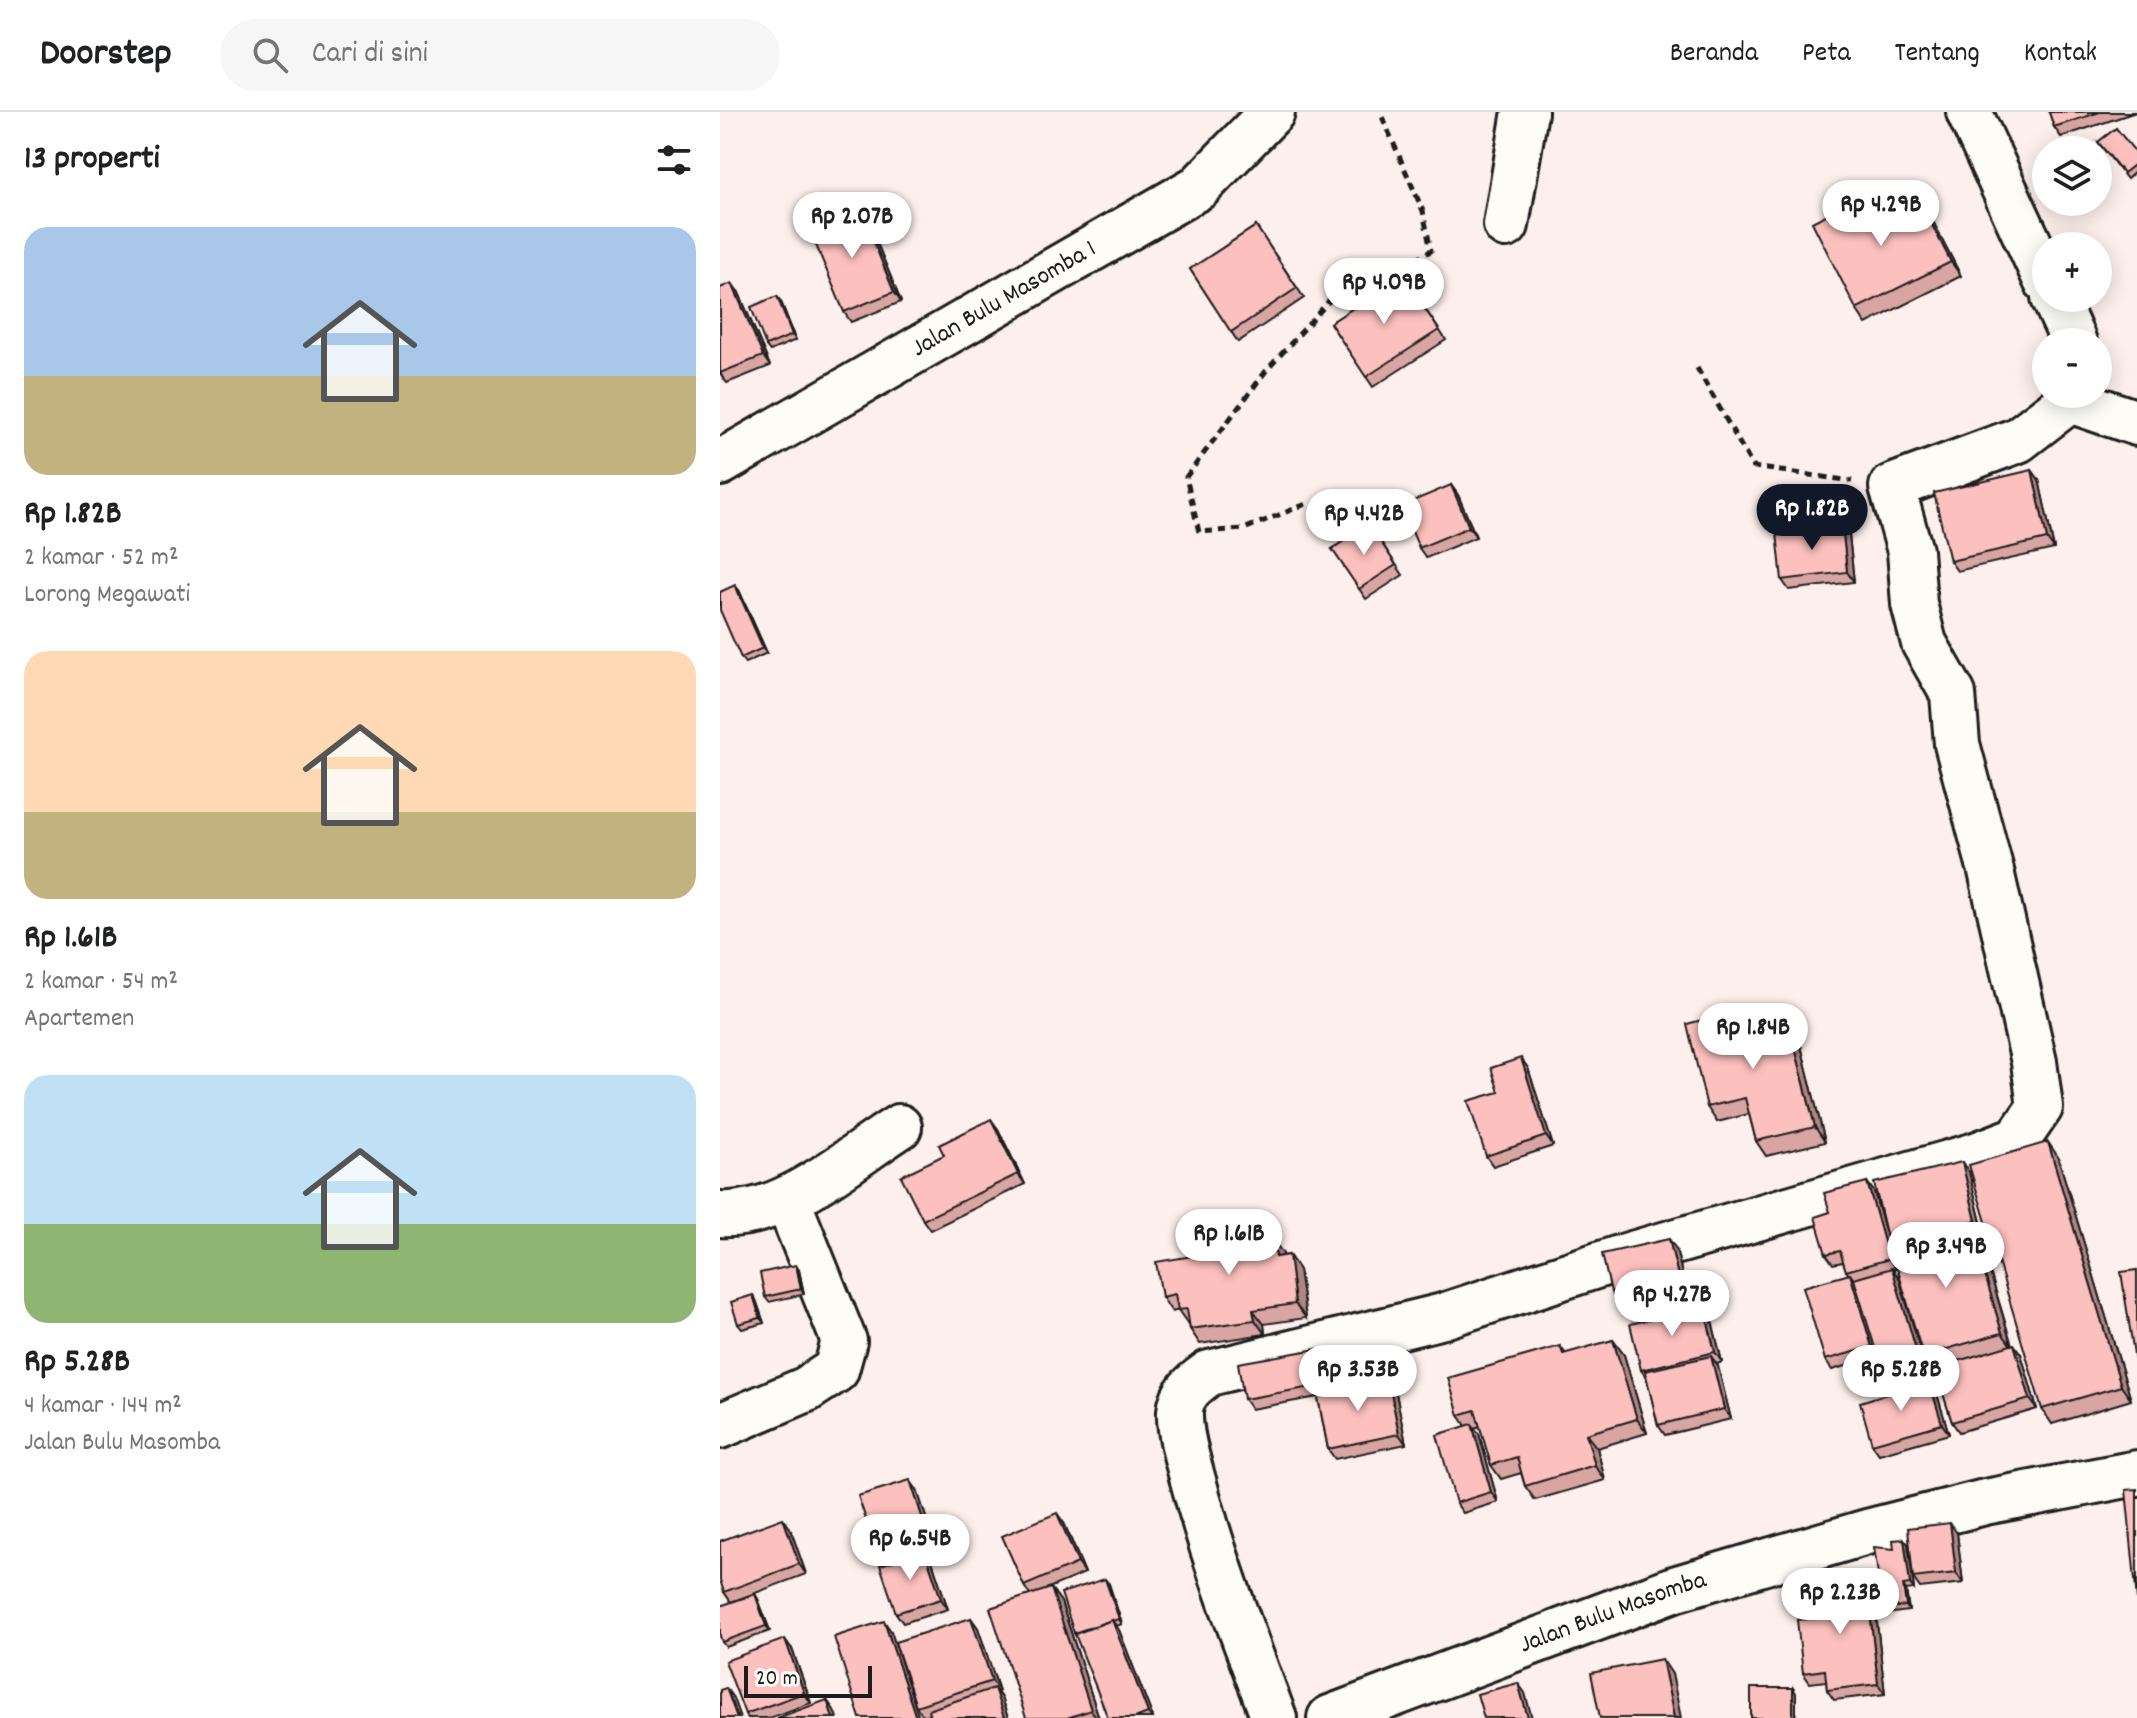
<!DOCTYPE html>
<html lang="id">
<head>
<meta charset="utf-8">
<style>
	body { margin:0; font-family:Dekko,sans-serif; background:#f6f6f6; color:#202124; height:100vh; display:flex; flex-direction:column; font-size:30px; white-space:nowrap }
	* { box-sizing:border-box; margin:0 }
	p { font-size:26px; color:#757577 }
	.icon { flex:none; width:44px; height:44px; fill:none; stroke:currentColor; stroke-width:2; stroke-linecap:round; stroke-linejoin:round }
	.map { position:relative; flex:1; overflow:hidden }
	.drawer { display:flex; flex-direction:column; background:#fff; width:720px }
	.drawer>* { flex:none }
	.fabs { position:absolute; left:1312px; top:24px; display:grid; gap:16px }
	.fabs a { display:grid; place-items:center; width:80px; height:80px; border-radius:50%; background:#fff; box-shadow:0 4px 20px #0003; font-size:40px }
	.scale { position:absolute; left:24px; bottom:20px; width:128px; box-sizing:border-box; padding-left:8px; border:4px solid #1c1c1c; border-top:0; font-size:22px; line-height:28px; white-space:nowrap; color:#1c1c1c; -webkit-text-stroke:6px #fdfcf7; paint-order:stroke }
	.price { position:absolute; translate:-50% -68px; padding:0 18px; border-radius:28px; background:#fff; color:#222; font-size:26px; line-height:52px; filter:drop-shadow(0 2px 4px #0008) }
	.price::after { content:''; position:absolute; left:50%; top:48px; width:24px; height:18px; margin-left:-12px; background:inherit; clip-path:polygon(0 0,100% 0,50% 100%) }
	.price.selected { background:#111827; color:#fff }
	ul { padding:0; list-style:none }
	li { display:grid; align-content:center; gap:16px; height:424px; padding:0 24px }
	li span { display:grid; place-items:center; height:248px; border-radius:24px; color:#555 }
	li>.icon { margin-inline-start:auto }
	span .icon { width:144px; height:144px; fill:#fffc; stroke-width:1 }
	li b { font-size:34px }
	h2 { display:flex; justify-content:space-between; align-items:center; height:96px; padding:0 24px; font-size:34px }
	header { display:flex; align-items:center; gap:48px; box-sizing:border-box; height:112px; padding:0 40px; background:#fff; border-bottom:2px solid #e0e0e0 }
	header strong { font-size:38px }
	nav { display:flex; gap:44px; margin-inline-start:auto; font-size:28px }
	.search { width:560px; height:72px; background:#f6f6f6; display:flex; align-items:center; gap:20px; box-sizing:border-box; padding:0 28px; border-radius:44px; color:#757577; font-size:30px }
	main { display:flex; flex:1; min-height:0 }
	.map>svg:first-child { display:block }
	.lines { fill:none; stroke-linecap:round; stroke-linejoin:round }
	.minor-casing { stroke:#1c1c1c; stroke-width:50 }
	.tertiary-casing { stroke:#1c1c1c; stroke-width:50 }
	.path { stroke:#1c1c1c; stroke-width:5; stroke-dasharray:8 6; stroke-linecap:butt }
	.minor { stroke:#fdfcf7; stroke-width:44 }
	.tertiary { stroke:#fdfcf7; stroke-width:44 }
	.wall { fill:#d9a5a3; stroke:#1c1c1c; stroke-width:2 }
	.shaded-wall { fill:#b08685; stroke:#1c1c1c; stroke-width:2 }
	.building { fill:#fcc0be; stroke:#1c1c1c; stroke-width:2 }
	.labels { text-anchor:middle; dominant-baseline:central; stroke-width:6; stroke-linejoin:round; paint-order:stroke }
	.street-label { font-size:26px; fill:#1c1c1c; stroke:#fdfcf7 }
</style>
</head>
<body>
<header>
<strong>Doorstep</strong>
<div class="search"><svg class="icon" aria-label="search" viewBox="0 0 24 24"><circle cx="10" cy="10" r="6"/><path d="M15 15l6 6"/></svg>Cari di sini</div>
<nav><a>Beranda</a><a>Peta</a><a>Tentang</a><a>Kontak</a></nav>
</header>
<main>
<section class="drawer">
<h2>13 properti<svg class="icon" aria-label="filters" viewBox="0 0 24 24"><path d="M4 7h16M4 17h16"/><circle cx="9" cy="7" r="2"/><circle cx="15" cy="17" r="2"/></svg></h2>
<ul>
<li><span style="background:linear-gradient(#a9c7e8 60%,#c2b280 0)"><svg class="icon" aria-label="home" viewBox="0 0 24 24"><path d="M3 11l9-7 9 7M6 9v11h12V9"/></svg></span><div><b>Rp 1.82B</b><p>2 kamar · 52 m²</p><p>Lorong Megawati</p></div></li>
<li><span style="background:linear-gradient(#ffd9b3 65%,#c2b280 0)"><svg class="icon" aria-label="home" viewBox="0 0 24 24"><path d="M3 11l9-7 9 7M6 9v11h12V9"/></svg></span><div><b>Rp 1.61B</b><p>2 kamar · 54 m²</p><p>Apartemen</p></div></li>
<li><span style="background:linear-gradient(#bfe0f5 60%,#8fb573 0)"><svg class="icon" aria-label="home" viewBox="0 0 24 24"><path d="M3 11l9-7 9 7M6 9v11h12V9"/></svg></span><div><b>Rp 5.28B</b><p>4 kamar · 144 m²</p><p>Jalan Bulu Masomba</p></div></li>
</ul>
</section>
<div class="map">
<svg width="1417" height="1606" viewBox="0 0 1417 1606">
	<rect width="100%" height="100%" fill="#fdf0ec"/>
	<filter id="ink" filterUnits="userSpaceOnUse"><feTurbulence type="fractalNoise" baseFrequency=".0125" numOctaves="2"/><feDisplacementMap in="SourceGraphic" scale="16" xChannelSelector="R" yChannelSelector="G"/><feConvolveMatrix kernelMatrix="1 2 1 2 8 2 1 2 1" color-interpolation-filters="sRGB"/></filter>
	<g filter="url(#ink)">
		<g class="lines">
			<defs>
				<g id="minor">
					<polyline points="1249,0 1326,168"/>
					<polyline points="786,113 805,0"/>
					<polyline points="1334,186 1354,230"/>
					<path id="s1" d="M0,351L479,75L552,0"/>
					<path d="M0,1102C63,1106 127,1048 179,1015"/>
					<polyline points="0,1314 87,1277 116,1258 124,1229 67,1087"/>
					<path d="M554,1606C525,1528 495,1452 474,1372C468,1350 459,1321 460,1299C462,1280 475,1271 489,1261L723,1204L909,1143L1253,1044L1298,1027L1320,995L1314,950L1271,759L1237,632L1233,582L1204,531L1194,492L1190,439L1172,375L1298,328L1350,288L1417,311"/>
				</g>
				<g id="tertiary">
					<path id="s2" d="M610,1606L954,1477L1147,1420L1265,1390L1417,1361"/>
				</g>
			</defs>
			<use href="#minor" class="minor-casing"/>
			<use href="#tertiary" class="tertiary-casing"/>
			<g class="path">
				<polyline points="977,256 1033,355 1132,369"/>
				<polyline points="586,392 524,417 479,420 466,365 546,259 609,189 711,139 703,99 660,0"/>
			</g>
			<use href="#minor" class="minor"/>
			<use href="#tertiary" class="tertiary"/>
		</g>
		<g class="wall">
			<polygon points="1329,0 1416,0 1341,25 1334,15"/>
			<polygon points="1378,30 1417,42 1417,58 1407,67"/>
			<polygon points="1205,94 1241,164 1146,212 1136,197 1140,107"/>
			<polygon points="143,104 150,114 181,190 131,210 124,200 142,105"/>
			<polygon points="536,114 584,186 518,230 470,157"/>
			<polygon points="683,164 726,228 653,275 610,211"/>
			<polygon points="19,181 50,254 7,271 0,261"/>
			<polygon points="61,190 76,228 50,239 46,234"/>
			<polygon points="1312,358 1319,368 1334,437 1237,459 1230,449"/>
			<polygon points="731,373 738,383 756,425 706,446 699,436"/>
			<polygon points="649,412 683,463 646,487 612,437"/>
			<polygon points="1129,423 1134,470 1069,478 1062,468"/>
			<polygon points="19,478 47,541 25,551 21,546"/>
			<polygon points="1066,900 1076,914 1105,1030 1046,1044 1036,1029 1029,1002 997,1010 987,995 1020,911"/>
			<polygon points="808,956 833,1034 773,1054 766,1044 779,980"/>
			<polygon points="278,1017 305,1072 210,1118 203,1108"/>
			<polygon points="1338,1045 1411,1288 1332,1312 1322,1297"/>
			<polygon points="1249,1060 1263,1119 1256,1121 1260,1127 1292,1233 1301,1242 1317,1297 1239,1320 1232,1310 1216,1258 1213,1258 1203,1244 1172,1135 1169,1130 1176,1157 1173,1158 1179,1166 1207,1261 1170,1272 1163,1262 1158,1245 1112,1258 1105,1248 1128,1162 1123,1150 1113,1152 1106,1142 1110,1100 1147,1070 1154,1080 1168,1127"/>
			<polygon points="545,1118 546,1129 563,1142 563,1144 569,1143 579,1158 586,1206 544,1212 545,1222 480,1232 470,1217 469,1212 468,1212 458,1198 452,1200 442,1185 497,1140"/>
			<polygon points="956,1137 965,1174 898,1190 891,1180"/>
			<polygon points="79,1158 84,1182 49,1190 45,1185"/>
			<polygon points="36,1188 44,1211 22,1217 18,1212"/>
			<polygon points="984,1195 991,1205 1002,1250 997,1252 1011,1307 945,1323 938,1313 927,1267 921,1258"/>
			<polygon points="893,1228 904,1243 927,1321 877,1336 885,1368 815,1388 805,1374 801,1361 781,1367 771,1353 760,1314 754,1316 759,1322 778,1390 743,1401 736,1391 746,1314 739,1303 840,1234 846,1242"/>
			<polygon points="597,1237 604,1247 609,1277 675,1276 686,1332 615,1347 608,1337 598,1285 531,1297 524,1287"/>
			<polygon points="1209,1269 1216,1279 1229,1322 1159,1342 1152,1332"/>
			<polygon points="197,1378 217,1439 207,1442 212,1449 228,1497 183,1511 176,1501 163,1452 159,1446"/>
			<polygon points="344,1411 365,1461 326,1477 331,1476 341,1490 379,1606 306,1606 310,1483 304,1474"/>
			<polygon points="70,1416 86,1462 11,1490 4,1480"/>
			<polygon points="1237,1421 1243,1471 1200,1476 1193,1466"/>
			<polygon points="1184,1427 1188,1432 1194,1477 1186,1478 1189,1499 1166,1502 1163,1497 1174,1437"/>
			<polygon points="389,1472 402,1512 396,1514 399,1518 433,1606 388,1606 357,1526 354,1521"/>
			<polygon points="1153,1475 1165,1582 1114,1588 1107,1578 1106,1569 1090,1571 1083,1561 1099,1506"/>
			<polygon points="35,1482 38,1487 50,1519 6,1535 2,1530"/>
			<polygon points="251,1506 258,1516 279,1579 277,1580 281,1586 288,1606 210,1606 209,1602 203,1604 196,1594"/>
			<polygon points="72,1537 91,1591 49,1606 28,1606 25,1602"/>
		</g>
		<g class="shaded-wall">
			<polygon points="1195,80 1205,94 1241,164 1231,150"/>
			<polygon points="143,104 150,114 181,190 174,180"/>
			<polygon points="12,171 19,181 50,254 43,244"/>
			<polygon points="57,184 61,190 76,228 72,223"/>
			<polygon points="1312,358 1319,368 1334,437 1327,427"/>
			<polygon points="731,373 738,383 756,425 749,415"/>
			<polygon points="1122,413 1129,423 1134,470 1127,460"/>
			<polygon points="15,473 19,478 47,541 43,536"/>
			<polygon points="1012,900 1022,915 1015,913"/>
			<polygon points="1066,900 1076,914 1105,1030 1095,1015"/>
			<polygon points="801,946 808,956 833,1034 826,1024"/>
			<polygon points="271,1007 278,1017 305,1072 298,1062"/>
			<polygon points="1328,1030 1338,1045 1411,1288 1401,1274"/>
			<polygon points="1242,1050 1249,1060 1263,1119 1256,1109"/>
			<polygon points="1147,1070 1154,1080 1176,1157 1169,1147"/>
			<polygon points="534,1104 545,1118 549,1145 539,1130"/>
			<polygon points="1250,1112 1260,1127 1292,1235 1282,1221"/>
			<polygon points="949,1127 956,1137 965,1174 958,1164"/>
			<polygon points="553,1128 563,1142 566,1159 556,1145"/>
			<polygon points="569,1143 579,1158 586,1206 575,1192"/>
			<polygon points="76,1153 79,1158 84,1182 81,1177"/>
			<polygon points="1172,1156 1179,1166 1207,1261 1200,1251"/>
			<polygon points="1130,1162 1137,1172 1159,1245 1152,1235"/>
			<polygon points="33,1183 36,1188 44,1211 40,1206"/>
			<polygon points="984,1195 991,1205 1002,1250 995,1240"/>
			<polygon points="533,1198 544,1212 545,1222 535,1208"/>
			<polygon points="893,1228 904,1243 927,1321 917,1307"/>
			<polygon points="1294,1232 1301,1242 1317,1297 1310,1287"/>
			<polygon points="597,1237 604,1247 610,1283 603,1273"/>
			<polygon points="991,1244 998,1254 1011,1307 1004,1297"/>
			<polygon points="668,1266 675,1276 686,1332 679,1322"/>
			<polygon points="1209,1269 1216,1279 1229,1322 1222,1312"/>
			<polygon points="752,1312 759,1322 778,1390 771,1380"/>
			<polygon points="866,1322 877,1336 885,1368 875,1353"/>
			<polygon points="190,1368 197,1378 217,1439 210,1429"/>
			<polygon points="337,1401 344,1411 365,1461 358,1451"/>
			<polygon points="63,1406 70,1416 86,1462 79,1452"/>
			<polygon points="1230,1411 1237,1421 1243,1471 1236,1461"/>
			<polygon points="1184,1427 1188,1432 1194,1477 1190,1472"/>
			<polygon points="205,1439 212,1449 228,1497 221,1487"/>
			<polygon points="1146,1465 1153,1475 1165,1582 1158,1572"/>
			<polygon points="385,1467 389,1472 402,1512 399,1507"/>
			<polygon points="1183,1473 1186,1478 1189,1499 1186,1494"/>
			<polygon points="331,1476 341,1490 379,1606 377,1606 371,1598"/>
			<polygon points="35,1482 38,1487 50,1519 46,1514"/>
			<polygon points="251,1506 258,1516 279,1579 272,1569"/>
			<polygon points="392,1508 399,1518 433,1606 432,1606 428,1601"/>
			<polygon points="164,1509 171,1519 199,1606 196,1606"/>
			<polygon points="65,1527 72,1537 91,1591 84,1581"/>
			<polygon points="942,1547 952,1562 961,1606 954,1606"/>
			<polygon points="798,1571 805,1581 812,1606 808,1606"/>
			<polygon points="6,1576 13,1586 20,1606 17,1606"/>
			<polygon points="274,1576 281,1586 288,1606 284,1606"/>
			<polygon points="1073,1576 1076,1581 1076,1606 1073,1606"/>
			<polygon points="107,1588 114,1598 117,1606 113,1606"/>
		</g>
		<g class="building">
			<polygon points="1329,0 1380,0 1334,15"/>
			<polygon points="1396,16 1417,42 1417,50 1403,61 1378,30"/>
			<polygon points="1195,80 1231,150 1136,197 1092,110 1129,91 1138,108"/>
			<polygon points="136,96 139,106 143,104 174,180 124,200 93,126 99,123 94,112"/>
			<polygon points="536,114 577,176 511,220 470,157"/>
			<polygon points="683,164 719,218 646,265 610,211"/>
			<polygon points="12,171 43,244 0,261 0,176"/>
			<polygon points="57,184 72,223 46,234 31,195"/>
			<polygon points="1312,358 1327,427 1230,449 1214,381"/>
			<polygon points="731,373 749,415 699,436 681,394"/>
			<polygon points="649,412 676,453 639,477 612,437"/>
			<polygon points="1122,413 1127,460 1062,468 1057,421"/>
			<polygon points="15,473 43,536 21,546 0,498 0,480"/>
			<polygon points="1012,900 1015,913 1066,900 1095,1015 1036,1029 1025,986 987,995 967,912"/>
			<polygon points="801,946 826,1024 766,1044 748,989 779,980 771,956"/>
			<polygon points="271,1007 298,1062 203,1108 181,1064 224,1043 219,1033"/>
			<polygon points="1328,1030 1401,1274 1322,1297 1249,1053"/>
			<polygon points="1242,1050 1256,1109 1168,1130 1154,1071"/>
			<polygon points="1147,1070 1169,1147 1126,1159 1120,1139 1106,1142 1095,1105 1110,1100 1104,1081"/>
			<polygon points="534,1104 539,1130 553,1128 556,1145 569,1143 575,1192 533,1198 535,1208 470,1217 467,1197 458,1198 455,1182 442,1185 436,1150 497,1140 492,1110"/>
			<polygon points="1250,1112 1282,1221 1203,1244 1171,1135"/>
			<polygon points="949,1127 958,1164 891,1180 882,1142"/>
			<polygon points="76,1153 81,1177 45,1185 40,1161"/>
			<polygon points="1172,1156 1200,1251 1163,1262 1134,1167"/>
			<polygon points="1417,1158 1417,1255 1416,1255 1401,1160"/>
			<polygon points="1130,1162 1152,1235 1105,1248 1083,1175"/>
			<polygon points="33,1183 40,1206 18,1212 11,1190"/>
			<polygon points="984,1195 995,1240 921,1258 910,1212"/>
			<polygon points="893,1228 917,1307 866,1322 875,1353 805,1374 797,1345 771,1353 755,1298 739,1303 728,1266 840,1234 843,1242"/>
			<polygon points="1294,1232 1310,1287 1232,1310 1215,1256"/>
			<polygon points="597,1237 603,1273 524,1287 518,1251"/>
			<polygon points="991,1244 1004,1297 938,1313 925,1259"/>
			<polygon points="668,1266 679,1322 608,1337 597,1280"/>
			<polygon points="1209,1269 1222,1312 1152,1332 1140,1290"/>
			<polygon points="752,1312 771,1380 736,1391 717,1323"/>
			<polygon points="190,1368 210,1429 159,1446 138,1384"/>
			<polygon points="1417,1377 1417,1488 1406,1378"/>
			<polygon points="337,1401 358,1451 304,1474 282,1424"/>
			<polygon points="63,1406 79,1452 4,1480 0,1468 0,1429"/>
			<polygon points="1230,1411 1236,1461 1193,1466 1188,1416"/>
			<polygon points="1184,1427 1190,1472 1183,1473 1186,1494 1163,1497 1154,1435 1174,1437 1173,1428"/>
			<polygon points="205,1439 221,1487 176,1501 160,1453"/>
			<polygon points="1146,1465 1158,1572 1107,1578 1105,1558 1083,1561 1077,1508 1099,1506 1095,1471"/>
			<polygon points="385,1467 399,1507 392,1509 392,1508 354,1521 341,1481"/>
			<polygon points="331,1476 371,1598 347,1606 306,1606 270,1496"/>
			<polygon points="35,1482 46,1514 2,1530 0,1524 0,1494"/>
			<polygon points="251,1506 272,1569 196,1594 175,1530"/>
			<polygon points="392,1508 428,1601 415,1606 388,1606 355,1522"/>
			<polygon points="164,1509 196,1606 140,1606 114,1525"/>
			<polygon points="65,1527 84,1581 25,1602 5,1549"/>
			<polygon points="942,1547 954,1606 880,1606 871,1561"/>
			<polygon points="798,1571 808,1606 764,1606 757,1582"/>
			<polygon points="6,1576 17,1606 0,1606 0,1578"/>
			<polygon points="274,1576 284,1606 210,1606 208,1598"/>
			<rect x="1031" y="1576" width="42" height="30"/>
			<polygon points="107,1588 113,1606 57,1606"/>
		</g>
	</g>
	<g class="labels">
		<g class="street-label">
			<text stroke="none"><textPath href="#s1" startOffset="328">Jalan Bulu Masomba 1</textPath></text>
			<text stroke="none"><textPath href="#s2" startOffset="302">Jalan Bulu Masomba</textPath></text>
		</g>
	</g>
</svg>
<div class="fabs">
<a><svg class="icon" aria-label="layers" viewBox="0 0 24 24"><path d="M12 4l9 5-9 5-9-5zM3 14l9 5 9-5"/></svg></a>
<a>+</a>
<a>−</a>
</div>
<div class="scale">20 m</div>
<b class="price" style="left:1161px;top:136px">Rp 4.29B</b>
<b class="price" style="left:132px;top:148px">Rp 2.07B</b>
<b class="price" style="left:664px;top:214px">Rp 4.09B</b>
<b class="price selected" style="left:1092px;top:440px">Rp 1.82B</b>
<b class="price" style="left:644px;top:445px">Rp 4.42B</b>
<b class="price" style="left:1033px;top:959px">Rp 1.84B</b>
<b class="price" style="left:509px;top:1165px">Rp 1.61B</b>
<b class="price" style="left:1226px;top:1178px">Rp 3.49B</b>
<b class="price" style="left:952px;top:1226px">Rp 4.27B</b>
<b class="price" style="left:638px;top:1301px">Rp 3.53B</b>
<b class="price" style="left:1181px;top:1301px">Rp 5.28B</b>
<b class="price" style="left:190px;top:1470px">Rp 6.54B</b>
<b class="price" style="left:1120px;top:1524px">Rp 2.23B</b>
</div>
</main>
</body>
</html>
